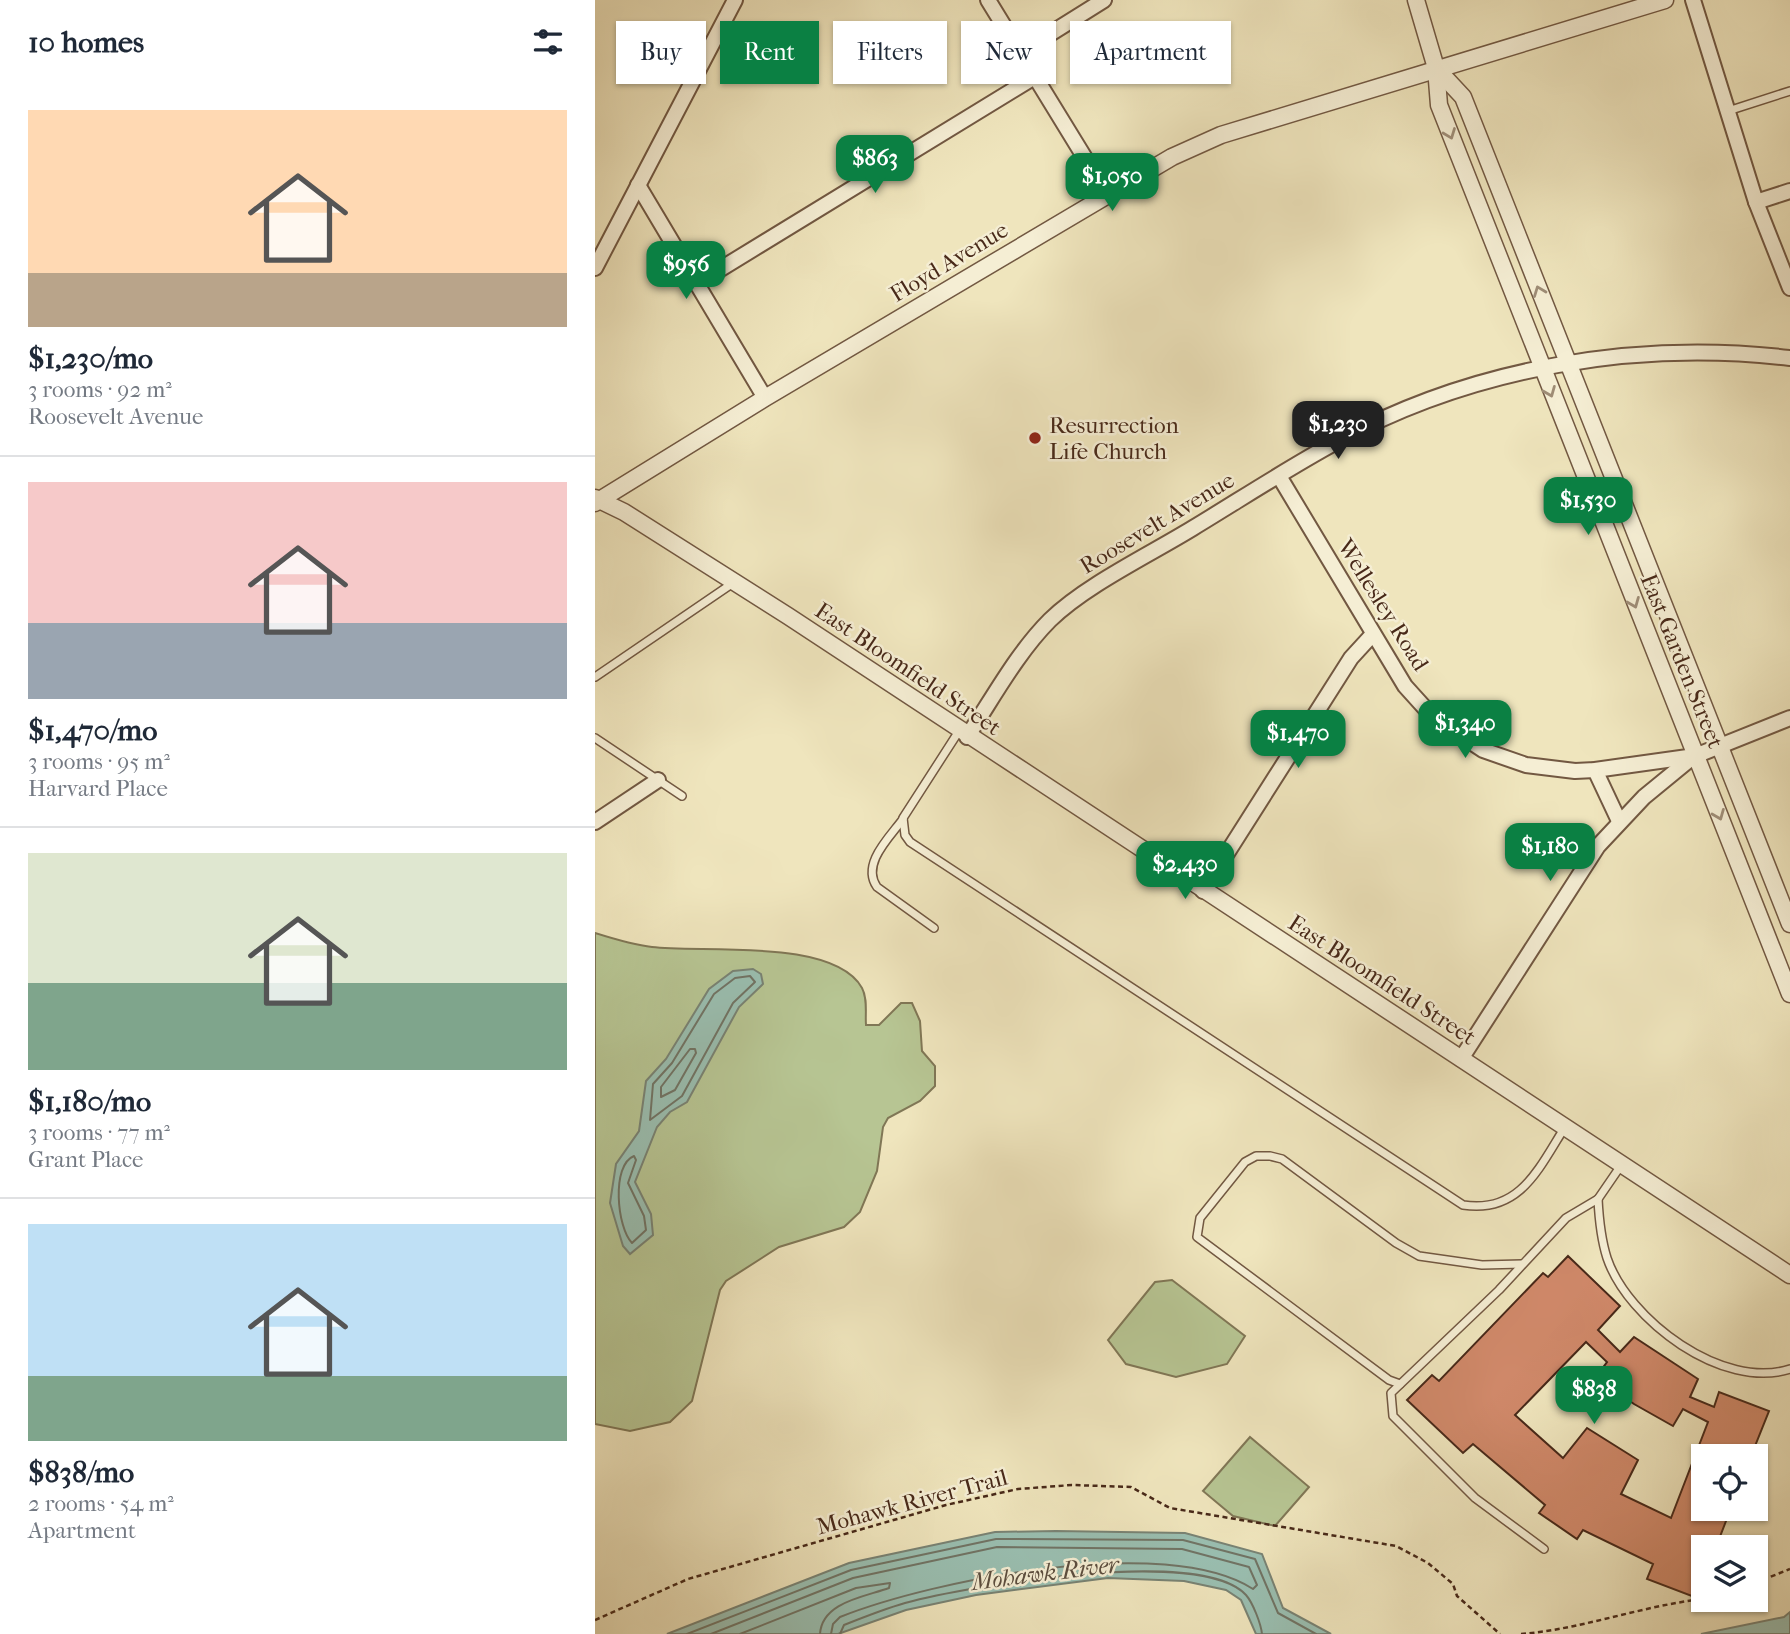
<!DOCTYPE html>
<html lang="en">
<head>
<meta charset="utf-8">
<style>
	body { margin:0; font-family:"IM FELL French Canon",serif; background:#f6f6f7; color:#1f2937; height:100vh; display:flex; flex-direction:column; font-size:26px; white-space:nowrap }
	* { box-sizing:border-box; margin:0 }
	p { font-size:23px; color:#747a83 }
	.icon { flex:none; width:38px; height:38px; fill:none; stroke:currentColor; stroke-width:2; stroke-linecap:round; stroke-linejoin:round }
	.map { position:relative; flex:1; overflow:hidden }
	.panel { display:flex; flex-direction:column; background:#fff; width:595px }
	.panel>* { flex:none }
	.hud { position:absolute; left:21px; top:21px; width:665px; height:63px; display:flex; gap:14px }
	.tools { position:absolute; left:1096px; top:1444px; display:grid; gap:14px }
	.tools a { display:grid; place-items:center; width:77px; height:77px; border-radius:0px; background:#fff; box-shadow:0 2px 5px #0004; font-size:35px }
	.price { position:absolute; translate:-50% -60px; padding:0 16px; border-radius:14px; background:#0b8043; color:#fff; font-size:23px; line-height:46px; filter:drop-shadow(0 2px 4px #0008) }
	.price::after { content:''; position:absolute; left:50%; top:42px; width:21px; height:16px; margin-left:-10px; background:inherit; clip-path:polygon(0 0,100% 0,50% 100%) }
	.price.current { background:#222; color:#fff }
	ul { padding:0; list-style:none }
	li { display:grid; align-content:center; gap:14px; height:371px; padding:0 28px }
	li+li { border-top:2px solid #e0e1e3 }
	li span { display:grid; place-items:center; height:217px; border-radius:0px; color:#555 }
	li>.icon { margin-inline-start:auto }
	span .icon { width:126px; height:126px; fill:#fffc; stroke-width:1 }
	li b { font-size:30px }
	h2 { display:flex; justify-content:space-between; align-items:center; height:84px; padding:0 28px; font-size:30px }
	.tag { padding:0 24px; border-radius:0px; background:#fff; box-shadow:0 2px 5px #0004; font-size:24px; line-height:63px }
	.tag.current { background:#0b8043; color:#fff }
	main { display:flex; flex:1; min-height:0 }
	.map>svg:first-child { display:block }
	.green { fill:#b7c593; stroke:#807756; stroke-width:2 }
	.water { fill:#9abfb1; stroke:#798374; stroke-width:2 }
	.lines { fill:none; stroke-linecap:round; stroke-linejoin:round }
	.shore { stroke:#717465; stroke-width:2 }
	.building { fill:#cf8869; stroke:#482919; stroke-width:2; fill-rule:evenodd }
	.service-casing { stroke:#725842; stroke-width:10 }
	.minor-casing { stroke:#725842; stroke-width:18 }
	.tertiary-casing { stroke:#725842; stroke-width:19 }
	.path { stroke:#482919; stroke-width:2.5; stroke-dasharray:5 3.5; stroke-linecap:butt }
	.service { stroke:#f5eed4; stroke-width:7 }
	.minor { stroke:#f5eed4; stroke-width:14 }
	.tertiary { stroke:#f5eed4; stroke-width:16 }
	.oneway { stroke:#9e8c76 }
	.poi-dot { fill:#8f2418; stroke:#f5eed4; stroke-width:2.5 }
	.labels { text-anchor:middle; dominant-baseline:central; stroke-width:5; stroke-linejoin:round; paint-order:stroke }
	.street-label { font-size:23px; fill:#482919; stroke:#f5eed4 }
	.poi-label { font-size:23px; fill:#482919; stroke:#f5eed4; text-anchor:start }
	.water-label { font-size:24px; font-style:italic; fill:#5c4e3f; stroke:#f5eed4 }
</style>
</head>
<body>
<main>
<section class="panel">
<h2>10 homes<svg class="icon" aria-label="filters" viewBox="0 0 24 24"><path d="M4 7h16M4 17h16"/><circle cx="9" cy="7" r="2"/><circle cx="15" cy="17" r="2"/></svg></h2>
<ul>
<li><span style="background:linear-gradient(#ffd9b3 75%,#b9a48a 0)"><svg class="icon" aria-label="home" viewBox="0 0 24 24"><path d="M3 11l9-7 9 7M6 9v11h12V9"/></svg></span><div><b>$1,230/mo</b><p>3 rooms · 92 m²</p><p>Roosevelt Avenue</p></div></li>
<li><span style="background:linear-gradient(#f6c9c9 65%,#9aa5b1 0)"><svg class="icon" aria-label="home" viewBox="0 0 24 24"><path d="M3 11l9-7 9 7M6 9v11h12V9"/></svg></span><div><b>$1,470/mo</b><p>3 rooms · 95 m²</p><p>Harvard Place</p></div></li>
<li><span style="background:linear-gradient(#dfe7d0 60%,#7fa58c 0)"><svg class="icon" aria-label="home" viewBox="0 0 24 24"><path d="M3 11l9-7 9 7M6 9v11h12V9"/></svg></span><div><b>$1,180/mo</b><p>3 rooms · 77 m²</p><p>Grant Place</p></div></li>
<li><span style="background:linear-gradient(#bfe0f5 70%,#7fa58c 0)"><svg class="icon" aria-label="home" viewBox="0 0 24 24"><path d="M3 11l9-7 9 7M6 9v11h12V9"/></svg></span><div><b>$838/mo</b><p>2 rooms · 54 m²</p><p>Apartment</p></div></li>
</ul>
</section>
<div class="map">
<svg width="1195" height="1634" viewBox="0 0 1195 1634">
	<rect width="100%" height="100%" fill="#efe5bd"/>
	<filter id="stains"><feTurbulence type="fractalNoise" baseFrequency=".00286" numOctaves="4"/><feColorMatrix values="0 0 0 0 .2 0 0 0 0 .09 0 0 0 0 .02 0 0 0 .5 -.17"/></filter>
	<radialGradient id="worn" r=".72"><stop offset=".6" stop-color="#630" stop-opacity="0"/><stop offset="1" stop-color="#630" stop-opacity=".3"/></radialGradient>
	<g class="green">
		<path d="M0,933C19,939 38,945 57,947C108,953 239,938 267,988C273,999 270,1014 271,1025H284L306,1003H317L325,1021L327,1051L340,1066V1086L325,1101L293,1118L288,1127L282,1171L265,1212L249,1227L184,1247L131,1281L125,1290L97,1401L75,1422L35,1431L0,1424Z"/>
		<polygon points="577,1280 650,1336 632,1364 581,1377 531,1364 513,1340 560,1282"/>
		<polygon points="655,1437 714,1487 680,1526 638,1516 608,1491"/>
	</g>
	<g class="water">
		<polygon points="158,969 166,974 168,984 144,1007 92,1102 75,1112 62,1127 40,1182 56,1214 58,1235 35,1254 28,1246 15,1203 21,1164 44,1131 51,1081 71,1059 114,989 138,971"/>
		<polygon points="461,1531 590,1533 667,1554 688,1608 736,1634 661,1634 646,1600 631,1590 589,1581 513,1578 381,1595 311,1610 243,1634 72,1634 254,1563 400,1532"/>
		<polygon points="1195,1612 1195,1634 1106,1634 1189,1617"/>
	</g>
	<g class="lines">
		<g class="shore">
			<polygon points="155,976 160,982 138,1003 87,1096 55,1120 58,1084 77,1063 119,994 140,978"/>
			<polygon points="100,1049 101,1053 80,1090 66,1097 66,1087 95,1049"/>
			<path d="M39,1156L41,1160L33,1183L49,1216L51,1230L37,1243C22,1228 16,1165 39,1156Z"/>
			<polyline points="92,1634 256,1570 401,1539 588,1540 660,1559 683,1613 721,1634"/>
			<path d="M116,1634L258,1578L402,1547L587,1549L654,1567L662,1585L658,1589C571,1533 338,1580 245,1617L238,1624L236,1634"/>
			<path d="M145,1634L261,1588L295,1583L294,1588C269,1597 227,1602 225,1634"/>
			<path d="M245,1634L249,1625C269,1617 289,1609 310,1603C371,1586 606,1546 651,1595C658,1603 666,1624 667,1634"/>
		</g>
	</g>
	<path class="building" d="M973,1256L1025,1306L1003,1330L1025,1352L1039,1337L1103,1379L1095,1397L1119,1407L1124,1392L1174,1411L1156,1456H1108V1508H1136L1121,1547H1108V1582L1102,1598L1052,1579L1058,1564L988,1530L982,1539L944,1513L950,1505L878,1444L868,1453L812,1400L837,1375L844,1381L948,1273L953,1277ZM991,1342L1012,1362L1001,1377L1039,1404L1078,1426L1088,1409L1113,1422L1076,1518L1026,1494L1043,1460L992,1428L968,1458L920,1415Z"/>
	<g class="lines">
		<defs>
			<g id="service">
				<polyline points="1133,111 1195,91"/>
				<polyline points="0,677 138,583"/>
				<path d="M364,731L308,818L310,835L315,842L868,1205C925,1214 944,1168 970,1127"/>
				<polyline points="0,738 87,796"/>
				<path d="M308,819C294,838 266,864 282,887L339,928"/>
				<path d="M1003,1199C1004,1219 1006,1239 1012,1258C1033,1320 1128,1391 1195,1369"/>
				<polyline points="805,1384 794,1380 602,1237 605,1218 650,1162 661,1156 675,1156 687,1159 801,1243 824,1256 887,1265 927,1264"/>
				<polyline points="949,1549 880,1498 798,1416 796,1393 904,1290 971,1218 1003,1199 1027,1164"/>
			</g>
			<g id="minor">
				<polyline points="393,0 512,194"/>
				<polyline points="1098,0 1161,202 1195,288"/>
				<polyline points="426,52 509,0"/>
				<polyline points="43,185 170,398"/>
				<polyline points="1161,202 1195,191"/>
				<polyline points="0,268 140,0"/>
				<polyline points="101,284 441,76"/>
				<polyline points="684,476 810,686 838,717 888,750 931,765 980,771 1000,770 1100,756 1195,718"/>
				<path d="M372,737C398,698 422,653 455,620C491,585 554,555 598,528C646,499 693,468 743,441C879,367 1042,340 1195,358"/>
				<polyline points="1000,770 1024,821"/>
				<polyline points="0,822 63,780"/>
				<polyline points="608,891 756,658 778,634"/>
				<polyline points="866,1059 1003,846 1049,797 1099,756"/>
			</g>
			<g id="tertiary">
				<polyline points="821,0 841,68 844,105 1195,994"/>
				<polyline points="841,68 868,97 1195,924"/>
				<polyline points="0,498 29,512 193,616 1195,1275"/>
				<polyline points="0,503 170,398 577,157 626,135 1070,0"/>
			</g>
		</defs>
		<use href="#service" class="service-casing"/>
		<use href="#minor" class="minor-casing"/>
		<use href="#tertiary" class="tertiary-casing"/>
		<g class="path">
			<polyline points="1160,1583 1195,1569"/>
			<polyline points="0,1620 93,1579 351,1505 423,1489 477,1485 536,1487 575,1508 801,1546 833,1563 858,1584 862,1596 905,1634"/>
			<path d="M926,1634C988,1629 1046,1606 1108,1599"/>
		</g>
		<use href="#service" class="service"/>
		<use href="#minor" class="minor"/>
		<use href="#tertiary" class="tertiary"/>
	</g>
	<defs><path id="oneway-chevron" d="M-2-3.5L2.5 0L-2 3.5" fill="none" stroke-width="1.6" stroke-linecap="round" stroke-linejoin="round" transform="scale(1.75)"/></defs>
	<g class="oneway">
		<use href="#oneway-chevron" transform="translate(855 134) rotate(69)"/>
		<use href="#oneway-chevron" transform="translate(944 291) rotate(-111)"/>
		<use href="#oneway-chevron" transform="translate(955 392) rotate(68)"/>
		<use href="#oneway-chevron" transform="translate(1039 603) rotate(68)"/>
		<use href="#oneway-chevron" transform="translate(1124 815) rotate(68)"/>
	</g>
	<circle class="poi-dot" cx="440" cy="438" r="7"/>
	<g class="labels">
		<g class="street-label">
			<text transform="translate(354 262) rotate(-31)">Floyd Avenue</text>
			<text transform="translate(562 523) rotate(-31)">Roosevelt Avenue</text>
			<text transform="translate(788 605) rotate(58)">Wellesley Road</text>
			<text transform="translate(1087 661) rotate(68)">East Garden Street</text>
			<text transform="translate(313 669) rotate(34)">East Bloomfield Street</text>
			<text transform="translate(787 980) rotate(33)">East Bloomfield Street</text>
			<text transform="translate(317 1502) rotate(-15)">Mohawk River Trail</text>
		</g>
		<g class="poi-label">
			<text x="454" y="425">Resurrection<tspan x="454" dy="26">Life Church</tspan></text>
		</g>
		<g class="water-label">
			<text transform="translate(450 1573) rotate(-7)">Mohawk River</text>
		</g>
	</g>
	<rect width="100%" height="100%" filter="url(#stains)"/>
	<rect width="100%" height="100%" fill="url(#worn)"/>
</svg>
<div class="tools">
<a><svg class="icon" aria-label="locate" viewBox="0 0 24 24"><circle cx="12" cy="12" r="6"/><path d="M12 2v4M12 18v4M2 12h4M18 12h4"/></svg></a>
<a><svg class="icon" aria-label="layers" viewBox="0 0 24 24"><path d="M12 4l9 5-9 5-9-5zM3 14l9 5 9-5"/></svg></a>
</div>
<b class="price" style="left:280px;top:195px">$863</b>
<b class="price" style="left:517px;top:213px">$1,050</b>
<b class="price" style="left:91px;top:301px">$956</b>
<b class="price current" style="left:743px;top:461px">$1,230</b>
<b class="price" style="left:993px;top:537px">$1,530</b>
<b class="price" style="left:870px;top:760px">$1,340</b>
<b class="price" style="left:703px;top:770px">$1,470</b>
<b class="price" style="left:955px;top:883px">$1,180</b>
<b class="price" style="left:590px;top:901px">$2,430</b>
<b class="price" style="left:999px;top:1426px">$838</b>
<div class="hud">
<a class="tag">Buy</a>
<a class="tag current">Rent</a>
<a class="tag">Filters</a>
<a class="tag">New</a>
<a class="tag">Apartment</a>
</div>
</div>
</main>
</body>
</html>
